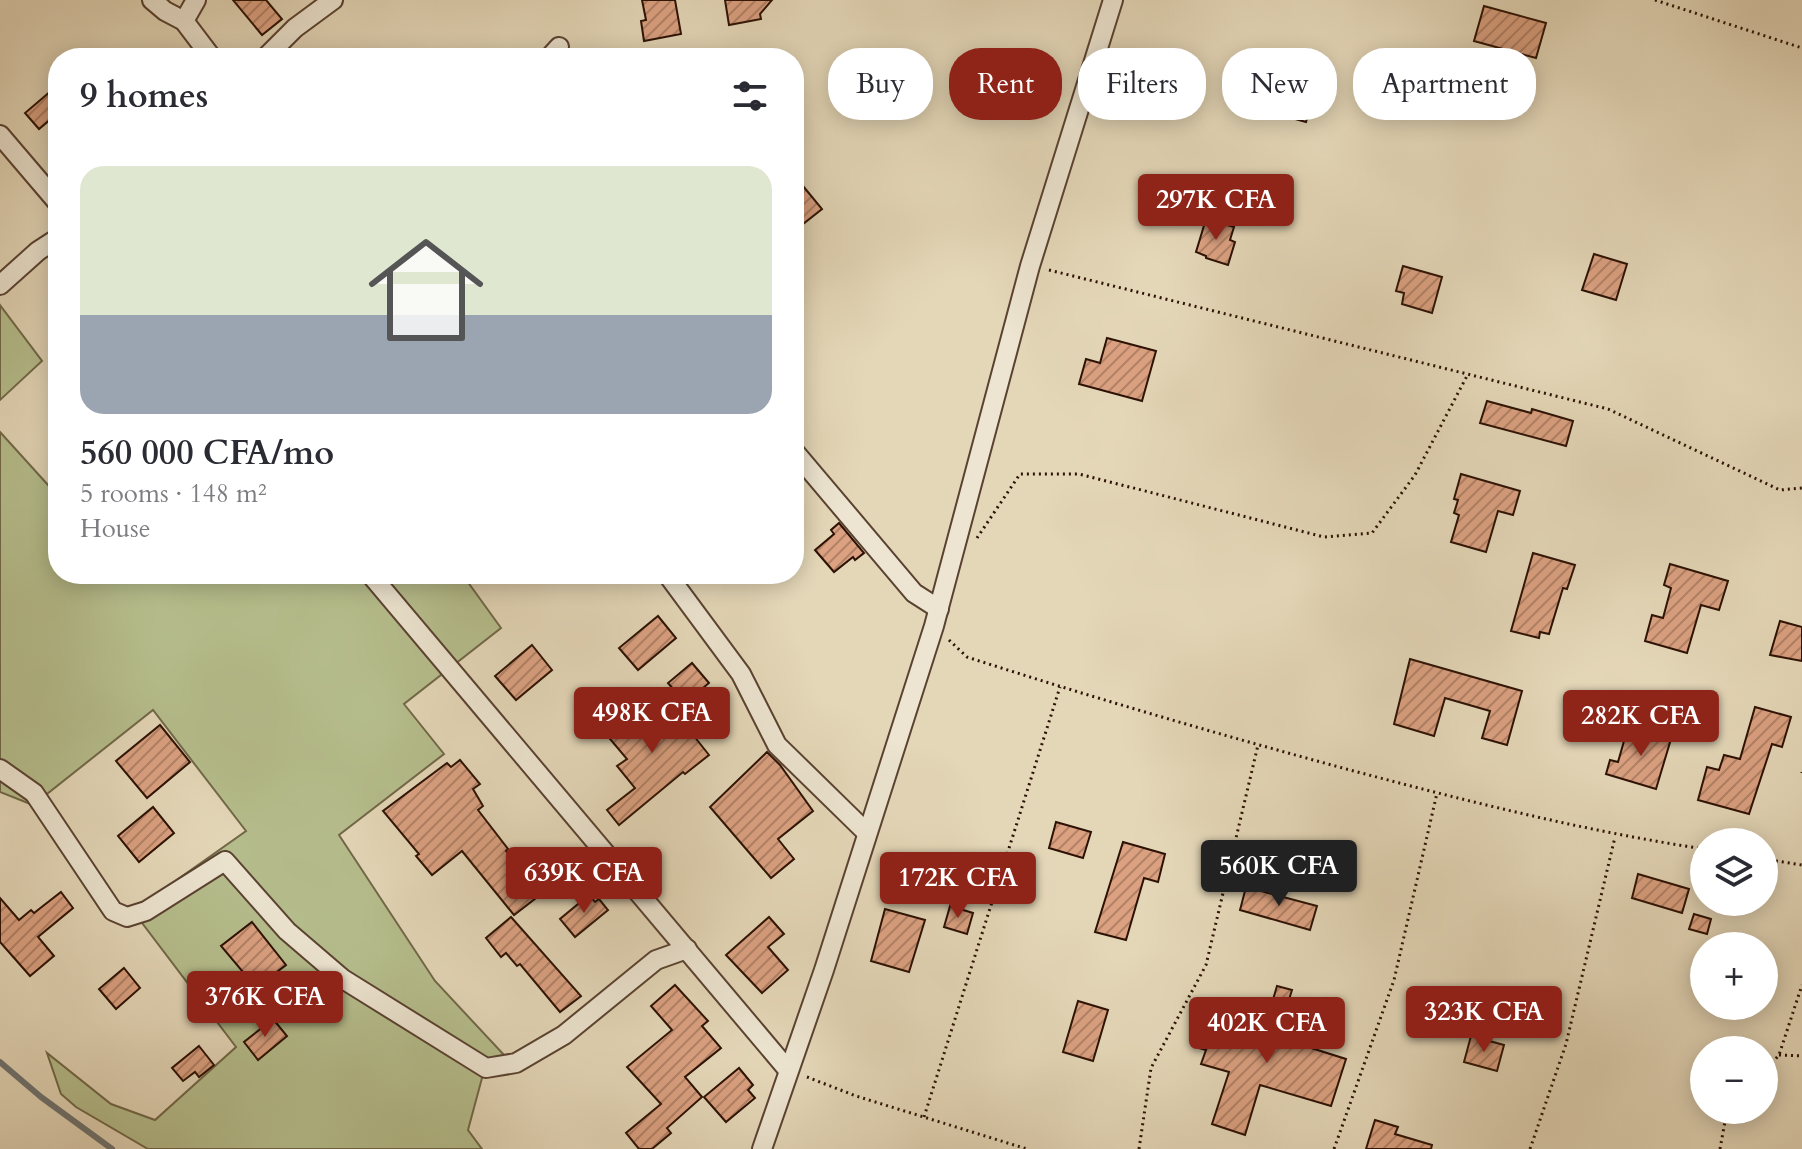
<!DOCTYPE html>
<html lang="en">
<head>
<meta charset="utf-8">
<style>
	body { margin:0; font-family:Cardo,serif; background:#f7f7f7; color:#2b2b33; height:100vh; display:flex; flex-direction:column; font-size:30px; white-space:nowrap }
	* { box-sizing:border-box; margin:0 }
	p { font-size:26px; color:#7c7c81 }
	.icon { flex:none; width:44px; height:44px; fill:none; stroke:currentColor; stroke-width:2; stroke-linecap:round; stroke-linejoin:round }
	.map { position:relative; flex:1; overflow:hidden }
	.details { position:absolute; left:48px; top:48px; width:756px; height:536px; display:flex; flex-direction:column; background:#fff; border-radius:32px; box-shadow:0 4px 20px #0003 }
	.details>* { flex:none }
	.banner { position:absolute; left:828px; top:48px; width:760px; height:72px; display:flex; gap:16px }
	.controls { position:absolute; left:1690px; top:828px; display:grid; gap:16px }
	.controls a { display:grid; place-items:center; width:88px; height:88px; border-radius:50%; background:#fff; box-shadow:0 4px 20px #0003; font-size:40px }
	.price { position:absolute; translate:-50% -68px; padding:0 18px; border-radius:8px; background:#8f2418; color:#fff; font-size:26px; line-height:52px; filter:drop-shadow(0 2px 4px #0008) }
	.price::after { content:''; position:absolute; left:50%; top:48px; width:24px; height:18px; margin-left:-12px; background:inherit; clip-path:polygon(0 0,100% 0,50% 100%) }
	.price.selected { background:#222; color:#fff }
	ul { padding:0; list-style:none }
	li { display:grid; align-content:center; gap:16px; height:424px; padding:0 32px }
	li span { display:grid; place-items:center; height:248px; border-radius:24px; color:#555 }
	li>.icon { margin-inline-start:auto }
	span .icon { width:144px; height:144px; fill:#fffc; stroke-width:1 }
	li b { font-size:34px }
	h2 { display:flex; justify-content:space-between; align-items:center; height:96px; padding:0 32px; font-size:34px }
	.pill { padding:0 28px; border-radius:32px; background:#fff; box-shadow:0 4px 20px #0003; font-size:28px; line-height:72px }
	.pill.selected { background:#8f2418; color:#fff }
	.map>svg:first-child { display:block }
	.green { fill:#b6be8d; stroke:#716848; stroke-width:2 }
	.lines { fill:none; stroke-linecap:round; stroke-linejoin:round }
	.stream { stroke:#6f7472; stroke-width:6 }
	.building { fill:url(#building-hatch); stroke:#2c1104; stroke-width:2 }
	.minor-casing { stroke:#5a4231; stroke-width:22 }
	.path { stroke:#2c1104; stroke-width:3; stroke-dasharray:2 4; stroke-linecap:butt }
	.minor { stroke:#ede5d1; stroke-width:18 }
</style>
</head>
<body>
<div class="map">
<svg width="1802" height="1149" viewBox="0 0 1802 1149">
	<defs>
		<pattern id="building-hatch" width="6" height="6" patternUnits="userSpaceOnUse" patternTransform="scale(2)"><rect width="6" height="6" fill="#dba181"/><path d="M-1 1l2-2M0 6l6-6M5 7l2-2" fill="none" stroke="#b28267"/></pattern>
	</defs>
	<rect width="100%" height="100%" fill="#e4d7b8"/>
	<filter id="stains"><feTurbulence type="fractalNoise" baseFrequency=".0025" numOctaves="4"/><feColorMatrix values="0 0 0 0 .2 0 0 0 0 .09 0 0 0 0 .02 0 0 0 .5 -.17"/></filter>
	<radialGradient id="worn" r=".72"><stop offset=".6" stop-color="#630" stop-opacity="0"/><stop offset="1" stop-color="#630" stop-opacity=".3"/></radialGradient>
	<g class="green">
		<polygon points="0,305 42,361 0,400"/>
		<polygon points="0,432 58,496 58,574 462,574 501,628 404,704 444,754 339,835 435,981 505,1056 482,1078 468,1130 482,1149 148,1149 76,1107 61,1094 47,1053 111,1104 155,1120 236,1047 133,911 246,831 153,710 33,805 0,792"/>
	</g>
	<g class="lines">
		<polyline class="stream" points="0,1062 41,1097 112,1149"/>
	</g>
	<g class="building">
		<polygon points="233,0 266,0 282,19 262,35"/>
		<polygon points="642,0 675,0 681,34 644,41 641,21 646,20"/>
		<polygon points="725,0 772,0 760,14 761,19 729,25"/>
		<polygon points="1484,6 1546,23 1536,58 1474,41"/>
		<polygon points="1240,68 1315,89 1306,122 1230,101"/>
		<polygon points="58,85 58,113 39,129 25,113"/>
		<polygon points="803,186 822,209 803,224 794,213 794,194"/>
		<polygon points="1206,219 1234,227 1230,240 1235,242 1228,265 1206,258 1206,256 1196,252"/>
		<polygon points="1594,254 1627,264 1616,300 1582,290"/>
		<polygon points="1403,266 1442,277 1432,313 1402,304 1404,293 1396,291"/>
		<polygon points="1107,338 1156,351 1142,401 1079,384 1086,359 1100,363"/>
		<polygon points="1487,401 1531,413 1532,409 1573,421 1566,446 1480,423"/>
		<polygon points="1461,474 1520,491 1513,515 1498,511 1486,552 1451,542 1459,515 1454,513 1458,500 1454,499"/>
		<polygon points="839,523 864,553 855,560 853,557 834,572 815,550 834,534 831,530"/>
		<polygon points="1533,553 1575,565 1567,589 1563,588 1549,634 1540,632 1539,638 1511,631"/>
		<polygon points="1670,564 1728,581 1719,610 1701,605 1687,653 1645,641 1652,615 1663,618 1671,588 1664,585"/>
		<polygon points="658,616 676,638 638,670 619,648"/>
		<polygon points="1780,621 1802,627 1802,661 1770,655"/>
		<polygon points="532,645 552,670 516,700 495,676"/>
		<polygon points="1410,659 1522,691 1507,745 1482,738 1490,711 1445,698 1434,736 1394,724"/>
		<polygon points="692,663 709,683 685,703 668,683"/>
		<polygon points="683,703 696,719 691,723 695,727 690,731 709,755 685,774 683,772 619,825 607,810 635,788 617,766 627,759 600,727 624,706 646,732"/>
		<polygon points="1755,707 1791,717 1782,747 1772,744 1749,814 1698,800 1707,767 1719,770 1724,755 1740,759"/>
		<polygon points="160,725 190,762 147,798 116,761"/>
		<polygon points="1628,727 1671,739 1656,789 1606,774 1610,760 1618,762"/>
		<polygon points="767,752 780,765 813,811 778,839 794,859 771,878 710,807"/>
		<polygon points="460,760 480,784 473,789 483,806 478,810 508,849 506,851 513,859 510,862 517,871 515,873 536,898 514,915 462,851 432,875 416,856 419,854 383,811 447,763 451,767"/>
		<polygon points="153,807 174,833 139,862 118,836"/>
		<polygon points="1056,822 1091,832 1083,858 1049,848"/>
		<polygon points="1123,842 1165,854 1158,882 1144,878 1126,940 1095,932"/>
		<polygon points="1638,874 1689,889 1682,913 1632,898"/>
		<polygon points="1246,887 1317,906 1310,930 1240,910"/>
		<polygon points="61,892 73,908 38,937 54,956 30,976 0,942 0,898 19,920 31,910 34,913"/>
		<polygon points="589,895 595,902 599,899 608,910 575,937 560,919"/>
		<polygon points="950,906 973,913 967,934 944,927"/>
		<polygon points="885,909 925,920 909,972 871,961"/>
		<polygon points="1694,914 1711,919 1707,934 1689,929"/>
		<polygon points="511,917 581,996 560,1012 520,964 517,966 506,953 501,957 486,938"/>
		<polygon points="769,917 784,934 768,947 788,970 762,993 726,955"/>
		<polygon points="252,922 286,965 261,984 259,980 253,984 221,946"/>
		<polygon points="124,968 140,988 116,1009 99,989"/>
		<polygon points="675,985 708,1021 702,1026 721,1048 685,1077 702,1097 667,1128 671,1133 652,1149 639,1149 626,1133 661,1104 627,1067 672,1030 651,1006"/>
		<polygon points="1277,986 1292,990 1286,1009 1297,1012 1289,1041 1346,1059 1331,1106 1260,1085 1245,1135 1212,1124 1229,1072 1201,1064 1206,1050 1199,1048 1209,1016 1227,1021 1225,1029 1257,1039 1258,1035 1262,1037"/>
		<polygon points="1078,1001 1108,1010 1093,1061 1063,1052"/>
		<polygon points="273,1019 287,1036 258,1060 244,1042"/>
		<polygon points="1471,1036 1504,1045 1497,1071 1464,1062"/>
		<polygon points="199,1046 214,1065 199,1077 195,1072 183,1081 172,1068"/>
		<polygon points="739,1068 753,1085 748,1090 755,1098 726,1122 704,1097"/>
		<polygon points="1375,1120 1398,1127 1395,1134 1432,1145 1431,1149 1366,1149"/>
	</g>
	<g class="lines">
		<defs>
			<g id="minor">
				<polyline points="152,0 165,11 184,21 212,58"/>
				<polyline points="184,21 196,0"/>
				<polyline points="265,58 295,28 333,0"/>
				<polyline points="549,58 559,47"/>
				<polyline points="0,135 58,203"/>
				<polyline points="0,285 38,251 58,238"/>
				<polyline points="794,451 914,593 939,609"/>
				<polyline points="370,574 788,1070"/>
				<polyline points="667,574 741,674 777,745 867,833"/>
				<polyline points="0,769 34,793 113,911 127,917 146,911 225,861 287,931 343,979 486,1068 516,1063 564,1035 656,960 687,949"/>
				<polyline points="762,1149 824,970 934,626 1030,266 1113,0"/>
			</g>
		</defs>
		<use href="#minor" class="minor-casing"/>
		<g class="path">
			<polyline points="1655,0 1802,48"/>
			<polyline points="1049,270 1608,409 1780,490 1802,488"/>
			<polyline points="977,538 1020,474 1079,474 1324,537 1372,533 1415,475 1468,374"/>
			<path d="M949,640L967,657C1094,698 1221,735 1350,770C1467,801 1584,831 1704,849"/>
			<polyline points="1802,773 1802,772"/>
			<polyline points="1764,859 1802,865"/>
			<polyline points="1779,1055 1802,1056"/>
			<polyline points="1764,1072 1779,1055 1802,985"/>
			<polyline points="807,1077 856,1096 1027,1149"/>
			<polyline points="924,1117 1060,687"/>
			<polyline points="1139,1149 1151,1068 1206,965 1258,745"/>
			<polyline points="1334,1149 1394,980 1437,793"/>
			<polyline points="1530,1149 1566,1044 1615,837"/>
			<polyline points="1720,1149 1726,1116 1731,1110"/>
		</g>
		<use href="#minor" class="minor"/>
	</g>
	<rect width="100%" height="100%" filter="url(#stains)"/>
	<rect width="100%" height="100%" fill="url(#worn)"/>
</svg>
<div class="controls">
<a><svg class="icon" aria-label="layers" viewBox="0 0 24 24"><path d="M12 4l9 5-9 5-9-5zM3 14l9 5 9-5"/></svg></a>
<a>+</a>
<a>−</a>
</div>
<b class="price" style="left:1216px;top:242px">297K CFA</b>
<b class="price" style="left:652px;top:755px">498K CFA</b>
<b class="price" style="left:1641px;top:758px">282K CFA</b>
<b class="price selected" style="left:1279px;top:908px">560K CFA</b>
<b class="price" style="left:584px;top:915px">639K CFA</b>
<b class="price" style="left:958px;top:920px">172K CFA</b>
<b class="price" style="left:265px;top:1039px">376K CFA</b>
<b class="price" style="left:1484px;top:1054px">323K CFA</b>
<b class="price" style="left:1267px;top:1065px">402K CFA</b>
<div class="banner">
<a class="pill">Buy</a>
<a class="pill selected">Rent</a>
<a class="pill">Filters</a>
<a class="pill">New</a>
<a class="pill">Apartment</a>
</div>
<section class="details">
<h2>9 homes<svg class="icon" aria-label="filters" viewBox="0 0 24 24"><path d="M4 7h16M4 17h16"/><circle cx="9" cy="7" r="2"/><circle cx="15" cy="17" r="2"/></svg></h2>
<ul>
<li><span style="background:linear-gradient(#dfe7d0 60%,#9aa5b1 0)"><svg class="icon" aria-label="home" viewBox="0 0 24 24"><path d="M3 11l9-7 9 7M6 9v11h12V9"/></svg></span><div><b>560 000 CFA/mo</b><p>5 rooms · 148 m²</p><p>House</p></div></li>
</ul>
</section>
</div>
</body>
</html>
